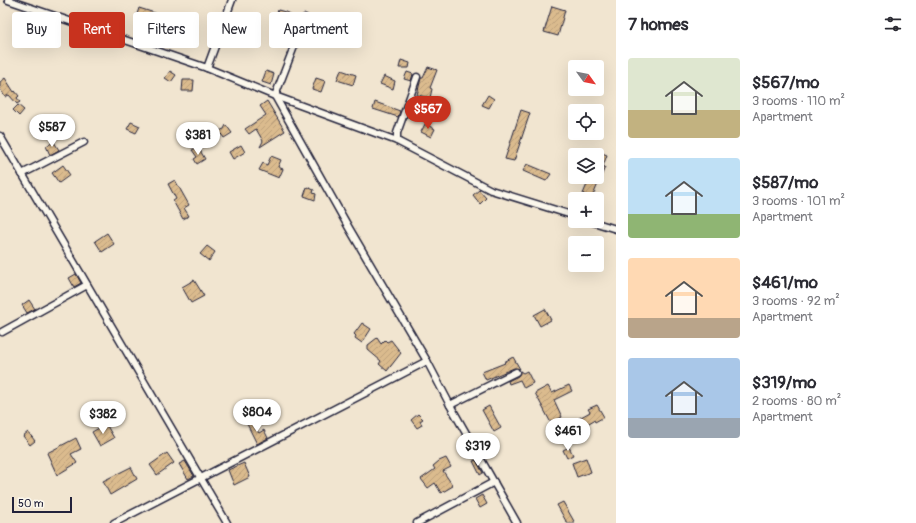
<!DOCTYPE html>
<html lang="en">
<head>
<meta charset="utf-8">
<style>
	body { margin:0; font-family:Pangolin,sans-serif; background:#f7f7f7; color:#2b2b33; height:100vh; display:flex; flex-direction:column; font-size:15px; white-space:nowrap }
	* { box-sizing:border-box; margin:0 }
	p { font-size:13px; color:#7c7c81 }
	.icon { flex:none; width:22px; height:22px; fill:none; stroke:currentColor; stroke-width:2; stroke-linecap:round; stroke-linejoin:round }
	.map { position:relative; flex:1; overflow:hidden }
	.side { display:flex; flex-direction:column; background:#fff; width:300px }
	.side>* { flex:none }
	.guide { position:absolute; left:12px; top:12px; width:380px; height:36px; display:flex; gap:8px }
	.needle { width:26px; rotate:123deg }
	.buttons { position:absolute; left:568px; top:60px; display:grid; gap:8px }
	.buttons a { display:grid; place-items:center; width:36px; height:36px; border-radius:4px; background:#fff; box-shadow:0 4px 16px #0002; font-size:20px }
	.scale { position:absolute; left:12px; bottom:10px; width:60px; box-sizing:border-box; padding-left:4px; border:2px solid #22223b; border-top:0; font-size:11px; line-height:14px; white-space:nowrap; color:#22223b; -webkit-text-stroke:3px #fbf7ec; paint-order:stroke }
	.price { position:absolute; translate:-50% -34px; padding:0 9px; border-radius:14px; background:#fff; color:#222; font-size:13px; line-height:26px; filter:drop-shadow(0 1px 2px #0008) }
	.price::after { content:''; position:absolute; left:50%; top:24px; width:12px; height:9px; margin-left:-6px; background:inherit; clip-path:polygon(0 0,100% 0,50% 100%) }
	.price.selected { background:#c8321e; color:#fff }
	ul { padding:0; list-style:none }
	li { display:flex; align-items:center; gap:12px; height:100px; padding:0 12px }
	li span { display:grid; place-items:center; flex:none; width:112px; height:80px; border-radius:4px; color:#555 }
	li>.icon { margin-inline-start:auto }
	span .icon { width:48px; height:48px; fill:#fffc; stroke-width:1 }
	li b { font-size:17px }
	h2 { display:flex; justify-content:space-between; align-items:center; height:48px; padding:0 12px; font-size:17px }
	.tag { padding:0 14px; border-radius:4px; background:#fff; box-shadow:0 4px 16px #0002; font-size:14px; line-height:36px }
	.tag.selected { background:#c8321e; color:#fff }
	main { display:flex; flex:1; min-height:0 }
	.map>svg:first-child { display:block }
	.building { fill:url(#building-hatch); stroke:#22223b }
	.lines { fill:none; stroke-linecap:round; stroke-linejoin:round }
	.street-casing { stroke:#22223b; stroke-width:9 }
	.street { stroke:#fbf7ec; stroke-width:6 }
</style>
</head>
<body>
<main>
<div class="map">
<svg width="616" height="523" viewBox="0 0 616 523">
	<defs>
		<pattern id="building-hatch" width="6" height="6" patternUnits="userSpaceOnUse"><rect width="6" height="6" fill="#dbbb8e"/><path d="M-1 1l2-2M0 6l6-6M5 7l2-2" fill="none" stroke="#bca07b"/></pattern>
	</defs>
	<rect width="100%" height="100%" fill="#f1e5d0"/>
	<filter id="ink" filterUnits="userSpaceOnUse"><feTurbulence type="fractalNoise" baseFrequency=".025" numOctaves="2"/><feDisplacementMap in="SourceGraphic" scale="8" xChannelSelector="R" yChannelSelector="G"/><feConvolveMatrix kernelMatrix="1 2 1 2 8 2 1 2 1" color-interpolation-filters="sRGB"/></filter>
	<g filter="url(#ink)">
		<g class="building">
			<polygon points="552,6 565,10 558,36 544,32"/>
			<polygon points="139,8 161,15 157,25 151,22 152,19 137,14"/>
			<polygon points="278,10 289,13 287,19 276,16"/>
			<polygon points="180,15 194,18 193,24 179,22"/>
			<polygon points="340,15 350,18 348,24 338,20"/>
			<polygon points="401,60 410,63 409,68 399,68"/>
			<polygon points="428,67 437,70 430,88 432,89 430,98 417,95 421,78 423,78"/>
			<polygon points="341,70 356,75 353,85 337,80"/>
			<polygon points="170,71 176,75 171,82 165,78"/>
			<polygon points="266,71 274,74 271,85 262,82"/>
			<polygon points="407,72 413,74 411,81 404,79"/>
			<polygon points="384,76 395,81 393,89 380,84"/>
			<polygon points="5,78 14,92 15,91 19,96 17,98 20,102 17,104 9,95 5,97 0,89 0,82"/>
			<polygon points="316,78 325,81 321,92 312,89"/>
			<polygon points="183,80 194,80 193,91 182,91"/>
			<polygon points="488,95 494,99 489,108 482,105"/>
			<polygon points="267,101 285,131 260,147 263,141 256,129 249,134 245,129 266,115 260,106"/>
			<polygon points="375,102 400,111 398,117 373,109"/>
			<polygon points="18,105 24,110 19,116 13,110"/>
			<polygon points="521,110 530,113 514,161 505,159"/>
			<polygon points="131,122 140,126 136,133 127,129"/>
			<polygon points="425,124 435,129 431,137 421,132"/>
			<polygon points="226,125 232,133 224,138 219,131 224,129"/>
			<polygon points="54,142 59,150 50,155 46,146"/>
			<polygon points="241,145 245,152 233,159 229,152"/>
			<polygon points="198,147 205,159 197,164 194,159 197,157 192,150"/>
			<polygon points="597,151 607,155 603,166 605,167 592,198 583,194 590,177 597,177"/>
			<polygon points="271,156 281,160 278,167 283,169 279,178 259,170 263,163 267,165"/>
			<polygon points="527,164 551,174 546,181 523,171"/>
			<polygon points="63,165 70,175 59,183 52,173"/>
			<polygon points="175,180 189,205 184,208 189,216 183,219 173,201 176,199 168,184"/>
			<polygon points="307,187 314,190 313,193 316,194 315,200 304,196"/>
			<polygon points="479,190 486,198 480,204 473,195"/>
			<polygon points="107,233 114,244 102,252 95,241"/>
			<polygon points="207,246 215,252 209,261 200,254"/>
			<polygon points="76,274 81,283 74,287 69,278"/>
			<polygon points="194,280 204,296 191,303 182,287"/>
			<polygon points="29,300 35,309 27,313 22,305"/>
			<polygon points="545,309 551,320 540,326 534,315"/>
			<polygon points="362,323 371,329 362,343 355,338 356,336 354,334"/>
			<polygon points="377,338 381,344 385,340 387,342 391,340 401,353 387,371 379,364 381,361 368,350 368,345"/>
			<polygon points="513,357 520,369 514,368 486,380 482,372 505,363 504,362"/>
			<polygon points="520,371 523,373 527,371 533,383 524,388 520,380 509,384 508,381 518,376"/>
			<polygon points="569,385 572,391 554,400 562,417 551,423 535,393 548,386 552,393"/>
			<polygon points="597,405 604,417 595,422 594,420 577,430 572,422 590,412 588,409"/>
			<polygon points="489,406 501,428 494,432 482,410"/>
			<polygon points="418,414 423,419 420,421 422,425 417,428 411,420"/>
			<polygon points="248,419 259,433 264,430 268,438 257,444 245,420"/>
			<polygon points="106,424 114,438 100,446 92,432"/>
			<polygon points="28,432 35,441 30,445 23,436"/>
			<polygon points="76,438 81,449 71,454 77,463 57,475 47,453"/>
			<polygon points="569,447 573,455 567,458 563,450"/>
			<polygon points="167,453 174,463 157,475 150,465"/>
			<polygon points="446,458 451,467 443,471 453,486 441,493 435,483 428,488 421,479 435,469 433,466 439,461"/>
			<polygon points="586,458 591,472 577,477 572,463"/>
			<polygon points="476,460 483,473 480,475 473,461"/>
			<polygon points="185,461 194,476 188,479 179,464"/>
			<polygon points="244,463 250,477 234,485 228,470"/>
			<polygon points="131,467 137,479 110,495 103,481"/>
			<polygon points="482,495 487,504 480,508 475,499"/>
			<polygon points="563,502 575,523 567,523 557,505"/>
		</g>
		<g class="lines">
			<defs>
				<g id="street">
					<polyline points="8,0 207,68 275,96 397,141 491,190 575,216"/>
					<polyline points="305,18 275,96 349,228 427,361 450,405 517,523"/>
					<polyline points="207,68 232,0"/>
					<polyline points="0,136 227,523"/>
					<polyline points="397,141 397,133 417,77"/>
					<polyline points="22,174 84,142"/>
					<polyline points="590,221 616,229"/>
					<polyline points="2,332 87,285"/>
					<polyline points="450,405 516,372"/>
					<polyline points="114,523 427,361"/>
					<polyline points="417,523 494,482"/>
				</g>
			</defs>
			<use href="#street" class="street-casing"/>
			<use href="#street" class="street"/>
		</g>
	</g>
</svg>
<div class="buttons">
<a><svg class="needle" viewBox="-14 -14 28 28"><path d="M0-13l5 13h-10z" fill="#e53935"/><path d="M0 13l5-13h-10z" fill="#7c7c81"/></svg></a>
<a><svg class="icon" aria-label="locate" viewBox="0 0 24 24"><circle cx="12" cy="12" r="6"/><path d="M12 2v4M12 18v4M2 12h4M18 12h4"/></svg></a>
<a><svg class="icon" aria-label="layers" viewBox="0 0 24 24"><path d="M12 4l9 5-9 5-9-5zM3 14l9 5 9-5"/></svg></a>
<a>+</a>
<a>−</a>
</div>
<div class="scale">50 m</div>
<b class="price selected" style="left:428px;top:130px">$567</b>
<b class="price" style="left:52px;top:148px">$587</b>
<b class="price" style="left:198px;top:156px">$381</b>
<b class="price" style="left:257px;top:433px">$804</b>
<b class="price" style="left:103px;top:435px">$382</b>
<b class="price" style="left:568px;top:452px">$461</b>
<b class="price" style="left:478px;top:467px">$319</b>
<div class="guide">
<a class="tag">Buy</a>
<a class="tag selected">Rent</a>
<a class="tag">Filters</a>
<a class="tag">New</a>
<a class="tag">Apartment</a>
</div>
</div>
<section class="side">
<h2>7 homes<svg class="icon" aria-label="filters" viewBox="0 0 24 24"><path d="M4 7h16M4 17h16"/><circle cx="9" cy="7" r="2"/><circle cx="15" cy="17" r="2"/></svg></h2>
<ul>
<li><span style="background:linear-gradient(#dfe7d0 65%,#c2b280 0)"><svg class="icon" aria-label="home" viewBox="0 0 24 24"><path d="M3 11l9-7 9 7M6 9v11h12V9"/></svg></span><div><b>$567/mo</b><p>3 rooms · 110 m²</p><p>Apartment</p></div></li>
<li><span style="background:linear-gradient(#bfe0f5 70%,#8fb573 0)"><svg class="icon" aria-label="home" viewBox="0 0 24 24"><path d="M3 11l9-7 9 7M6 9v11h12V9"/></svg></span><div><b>$587/mo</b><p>3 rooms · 101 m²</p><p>Apartment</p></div></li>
<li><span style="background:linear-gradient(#ffd9b3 75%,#b9a48a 0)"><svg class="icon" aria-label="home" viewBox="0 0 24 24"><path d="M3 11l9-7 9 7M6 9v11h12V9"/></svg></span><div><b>$461/mo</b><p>3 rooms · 92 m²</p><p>Apartment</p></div></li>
<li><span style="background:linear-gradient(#a9c7e8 75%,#9aa5b1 0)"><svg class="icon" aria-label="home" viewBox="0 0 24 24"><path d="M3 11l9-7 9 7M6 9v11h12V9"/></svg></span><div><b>$319/mo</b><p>2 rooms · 80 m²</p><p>Apartment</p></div></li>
</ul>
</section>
</main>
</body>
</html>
